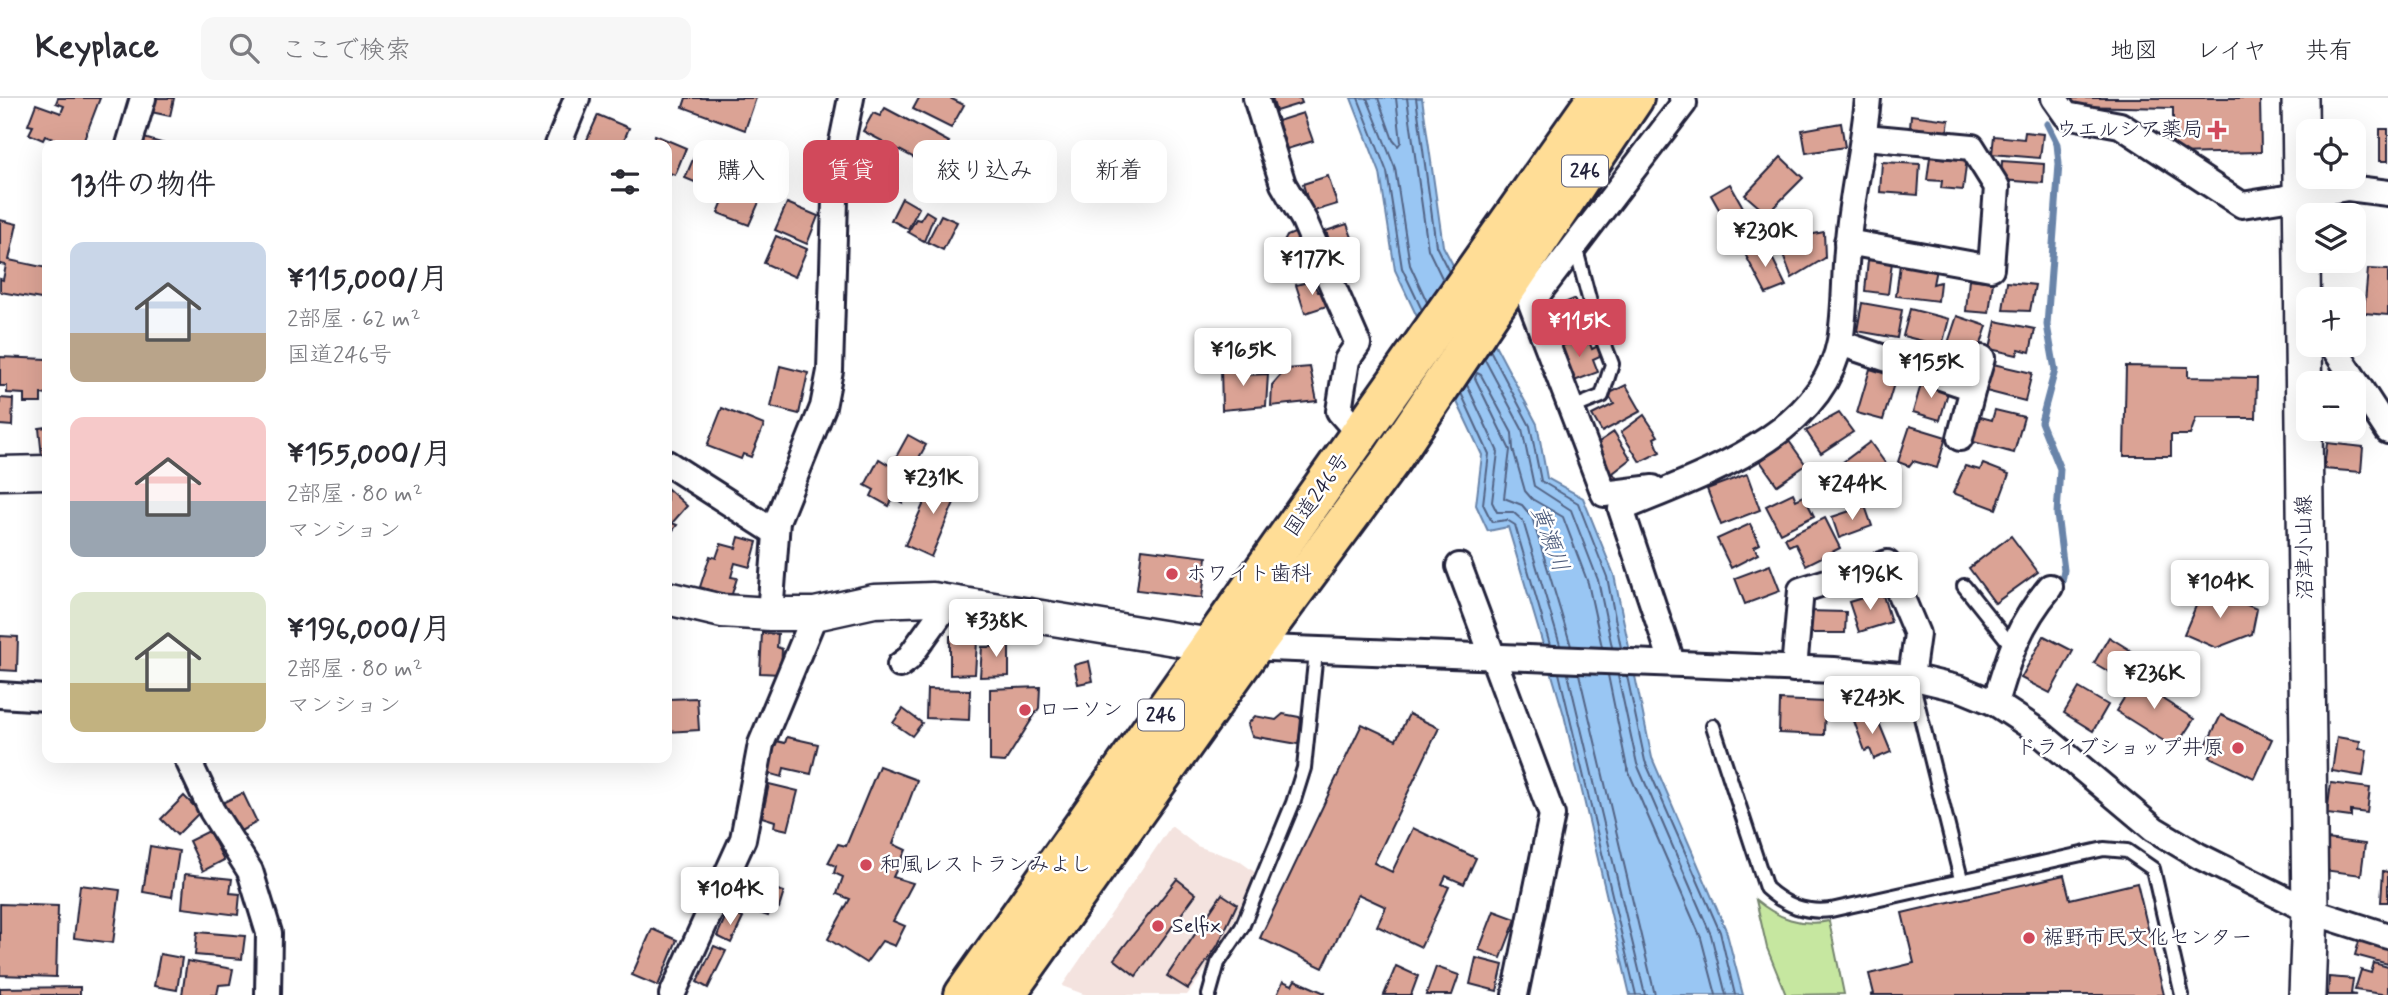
<!DOCTYPE html>
<html lang="ja">
<head>
<meta charset="utf-8">
<style>
	body { margin:0; font-family:Mynerve,"Klee One",sans-serif; background:#f7f7f7; color:#2b2b33; height:100vh; display:flex; flex-direction:column; font-size:26px; white-space:nowrap }
	* { box-sizing:border-box; margin:0 }
	p { font-size:23px; color:#7c7c81 }
	.icon { flex:none; width:38px; height:38px; fill:none; stroke:currentColor; stroke-width:2; stroke-linecap:round; stroke-linejoin:round }
	.map { position:relative; flex:1; overflow:hidden }
	.sheet { position:absolute; left:42px; top:42px; width:630px; height:623px; display:flex; flex-direction:column; background:#fff; border-radius:14px; box-shadow:0 7px 28px #0002 }
	.sheet>* { flex:none }
	.banner { position:absolute; left:693px; top:42px; width:665px; height:63px; display:flex; gap:14px }
	.fabs { position:absolute; left:2296px; top:21px; display:grid; gap:14px }
	.fabs a { display:grid; place-items:center; width:70px; height:70px; border-radius:14px; background:#fff; box-shadow:0 7px 28px #0002; font-size:35px }
	.price { position:absolute; translate:-50% -60px; padding:0 16px; border-radius:7px; background:#fff; color:#222; font-size:23px; line-height:46px; filter:drop-shadow(0 2px 4px #0008) }
	.price::after { content:''; position:absolute; left:50%; top:42px; width:21px; height:16px; margin-left:-10px; background:inherit; clip-path:polygon(0 0,100% 0,50% 100%) }
	.price.active { background:#d1495b; color:#fff }
	ul { padding:0; list-style:none }
	li { display:flex; align-items:center; gap:21px; height:175px; padding:0 28px }
	li span { display:grid; place-items:center; flex:none; width:196px; height:140px; border-radius:14px; color:#555 }
	li>.icon { margin-inline-start:auto }
	span .icon { width:84px; height:84px; fill:#fffc; stroke-width:1 }
	li b { font-size:30px }
	h2 { display:flex; justify-content:space-between; align-items:center; height:84px; padding:0 28px; font-size:30px }
	.tag { padding:0 24px; border-radius:14px; background:#fff; box-shadow:0 7px 28px #0002; font-size:24px; line-height:63px }
	.tag.active { background:#d1495b; color:#fff }
	header { display:flex; align-items:center; gap:42px; box-sizing:border-box; height:98px; padding:0 35px; background:#fff; border-bottom:2px solid #e1e1e2 }
	header strong { font-size:33px }
	nav { display:flex; gap:38px; margin-inline-start:auto; font-size:24px }
	.search { width:490px; height:63px; background:#f7f7f7; display:flex; align-items:center; gap:18px; box-sizing:border-box; padding:0 24px; border-radius:14px; color:#7c7c81; font-size:26px }
	.map>svg:first-child { display:block }
	.built { fill:#f4e3df }
	.green { fill:#c6e7a0; stroke:#74846e; stroke-width:2 }
	.water { fill:#99c6f3; stroke:#6984a9; stroke-width:2 }
	.lines { fill:none; stroke-linecap:round; stroke-linejoin:round }
	.shore { stroke:#526485; stroke-width:2 }
	.stream { stroke:#6984a9; stroke-width:7 }
	.building { fill:#dba395; stroke:#22223b; stroke-width:2 }
	.service-casing { stroke:#22223b; stroke-width:18 }
	.minor-casing { stroke:#22223b; stroke-width:30 }
	.tertiary-casing { stroke:#22223b; stroke-width:37 }
	.secondary-casing { stroke:#22223b; stroke-width:40 }
	.trunk-casing { stroke:#22223b; stroke-width:44 }
	.service { stroke:#fff; stroke-width:12 }
	.minor { stroke:#fff; stroke-width:24 }
	.tertiary { stroke:#fff; stroke-width:32 }
	.secondary { stroke:#fff; stroke-width:35 }
	.trunk { stroke:#ffdd96; stroke-width:38 }
	.poi-dot { fill:#d1495b; stroke:#fff; stroke-width:2.5 }
	.labels { text-anchor:middle; dominant-baseline:central; stroke-width:5; stroke-linejoin:round; paint-order:stroke }
	.shield { fill:#fff; stroke:#646476; stroke-width:2 }
	.shield-label { font-size:19px; font-weight:bold; fill:#22223b }
	.poi-label { font-size:21px; fill:#22223b; stroke:#fff; text-anchor:start }
	.street-label { font-size:21px; fill:#22223b; stroke:#fff }
	.water-label { font-size:23px; font-style:italic; fill:#4c5b7b; stroke:#fff }
</style>
</head>
<body>
<header>
<strong>Keyplace</strong>
<div class="search"><svg class="icon" aria-label="search" viewBox="0 0 24 24"><circle cx="10" cy="10" r="6"/><path d="M15 15l6 6"/></svg>ここで検索</div>
<nav><a>地図</a><a>レイヤ</a><a>共有</a></nav>
</header>
<div class="map">
<svg width="2388" height="897" viewBox="0 0 2388 897">
	<rect width="100%" height="100%" fill="#fff"/>
	<filter id="ink" filterUnits="userSpaceOnUse"><feTurbulence type="fractalNoise" baseFrequency=".0143" numOctaves="2"/><feDisplacementMap in="SourceGraphic" scale="14" xChannelSelector="R" yChannelSelector="G"/><feConvolveMatrix kernelMatrix="1 2 1 2 8 2 1 2 1" color-interpolation-filters="sRGB"/></filter>
	<g filter="url(#ink)">
		<polygon class="built" points="1171,728 1197,748 1238,762 1256,775 1220,853 1187,897 1086,897 1062,888"/>
		<path class="green" d="M1756,802C1778,820 1801,829 1829,823L1844,896L1786,897L1767,850Z"/>
		<polygon class="water" points="1351,0 1422,0 1443,148 1537,326 1547,380 1583,400 1614,477 1652,660 1726,832 1743,897 1630,897 1564,617 1508,429 1488,433 1476,407 1482,357 1395,172 1380,75"/>
		<g class="lines">
			<g class="shore">
				<polyline points="1358,0 1387,74 1402,170 1422,212"/>
				<polyline points="1367,0 1395,70 1410,167 1427,204"/>
				<polyline points="1378,0 1393,42 1398,48 1401,44 1396,0"/>
				<polyline points="1407,0 1428,151 1443,182"/>
				<polyline points="1416,0 1436,148 1449,174"/>
				<polyline points="1490,252 1530,328 1541,383 1578,405 1607,479 1621,550"/>
				<polyline points="1484,260 1522,331 1534,388 1571,412 1598,482 1612,549"/>
				<polyline points="1467,287 1498,354 1492,404 1497,414 1513,414 1523,423 1560,547"/>
				<polyline points="1461,295 1489,356 1483,406 1492,424 1507,422 1515,427 1550,547"/>
				<polyline points="1571,548 1532,419 1522,407 1504,400 1510,352 1475,280 1477,275 1481,277 1512,335 1513,351 1525,393 1532,401 1563,419 1588,485 1602,549"/>
				<polyline points="1559,575 1636,897"/>
				<polyline points="1568,576 1645,897"/>
				<polyline points="1579,576 1655,897"/>
				<polyline points="1608,577 1627,670 1701,840 1716,897"/>
				<polyline points="1618,578 1637,666 1711,837 1726,897"/>
				<polyline points="1627,578 1645,663 1720,834 1735,897"/>
			</g>
			<polyline class="stream" points="2047,26 2057,46 2059,66 2047,227 2055,272 2041,324 2060,371 2057,416 2064,472 2062,484"/>
		</g>
		<g class="building">
			<polygon points="58,0 100,0 82,47 69,47 45,38 43,42 29,36 33,28 28,27 36,6 61,15 64,8 56,5"/>
			<polygon points="154,0 174,0 170,18 151,14"/>
			<polygon points="686,0 756,0 745,32 683,9"/>
			<polygon points="919,0 950,0 964,7 951,30 913,11"/>
			<polygon points="1272,0 1300,0 1302,5 1276,13"/>
			<polygon points="2072,0 2260,0 2261,54 2173,56 2173,10 2072,8"/>
			<polygon points="885,10 949,44 943,54 950,58 941,74 863,33 873,15 880,18"/>
			<polygon points="1303,15 1313,43 1287,51 1278,23"/>
			<polygon points="598,17 629,30 622,47 594,47 586,44"/>
			<polygon points="1911,17 1949,22 1947,36 1910,31"/>
			<polygon points="1841,25 1845,49 1806,55 1802,32"/>
			<rect x="2380" y="31" width="8" height="32"/>
			<polygon points="2025,34 2043,36 2040,60 1992,56 1994,38 2024,41"/>
			<polygon points="655,37 686,50 675,77 667,74 667,47 651,47"/>
			<polygon points="144,40 168,47 142,47"/>
			<polygon points="697,52 728,66 716,93 685,80"/>
			<polygon points="1950,57 1967,59 1963,92 1941,90 1942,83 1927,82 1930,59 1949,61"/>
			<polygon points="1781,59 1803,80 1767,116 1745,97"/>
			<polygon points="2002,63 2044,66 2043,85 2001,82"/>
			<polygon points="1882,64 1920,66 1918,97 1880,94"/>
			<polygon points="735,73 767,86 749,127 718,115"/>
			<polygon points="1328,78 1337,106 1311,114 1303,86"/>
			<polygon points="1730,86 1753,127 1734,138 1711,97"/>
			<polygon points="902,100 919,110 908,131 891,122"/>
			<polygon points="787,105 818,118 807,146 775,132"/>
			<polygon points="926,113 934,118 924,143 908,134 916,121 920,122"/>
			<polygon points="941,117 957,124 943,152 927,144"/>
			<polygon points="0,122 17,126 9,162 47,170 47,202 0,194 0,181 3,182 6,167 0,166"/>
			<polygon points="1347,126 1357,153 1336,161 1326,133"/>
			<polygon points="1299,133 1315,174 1290,182 1279,153 1287,138"/>
			<polygon points="1824,134 1825,160 1792,180 1778,143"/>
			<polygon points="776,138 807,151 795,179 764,165"/>
			<polygon points="1765,145 1786,188 1766,196 1745,156"/>
			<polygon points="1868,162 1892,164 1888,196 1865,193"/>
			<polygon points="1900,166 1936,171 1933,186 1940,184 1938,203 1896,198"/>
			<polygon points="2368,171 2388,172 2388,217 2364,215"/>
			<polygon points="1969,181 1993,184 1989,215 1966,213"/>
			<polygon points="1312,183 1318,194 1324,194 1330,207 1305,215 1296,187"/>
			<polygon points="2007,184 2035,187 2030,213 2003,212"/>
			<polygon points="1574,201 1583,222 1573,226 1576,235 1554,244 1542,214"/>
			<polygon points="1862,205 1902,212 1897,240 1857,233"/>
			<polygon points="1910,211 1949,221 1942,248 1903,238"/>
			<polygon points="1957,218 1987,228 1979,252 1970,249 1967,258 1946,251"/>
			<polygon points="1996,223 2035,231 2030,254 2019,251 2017,257 1990,251"/>
			<polygon points="1587,238 1592,251 1598,248 1602,257 1593,261 1598,274 1569,285 1556,250"/>
			<polygon points="0,259 47,261 47,297 41,296 41,305 24,305 24,296 7,295 7,288 0,288"/>
			<polygon points="1993,266 2032,275 2025,303 1986,293"/>
			<polygon points="1248,267 1248,277 1268,276 1266,308 1222,312 1221,268"/>
			<polygon points="780,268 808,275 799,316 771,309"/>
			<polygon points="2126,268 2188,269 2188,279 2257,280 2256,320 2196,320 2190,337 2171,337 2171,358 2124,358"/>
			<polygon points="1310,269 1317,303 1271,308 1272,287 1286,271"/>
			<polygon points="1870,271 1896,279 1883,322 1857,315"/>
			<polygon points="1922,283 1949,291 1940,322 1913,314"/>
			<polygon points="1626,287 1641,313 1602,334 1592,317 1614,306 1608,296"/>
			<polygon points="0,300 13,301 12,328 0,327"/>
			<polygon points="722,310 764,327 751,359 743,356 741,361 707,348"/>
			<polygon points="1995,312 2024,319 2014,355 1970,343 1977,318 1992,322"/>
			<polygon points="1839,315 1853,334 1821,355 1806,333"/>
			<polygon points="1644,317 1658,338 1654,340 1660,354 1640,364 1621,334"/>
			<polygon points="1910,328 1946,339 1937,370 1913,363 1909,368 1898,364"/>
			<polygon points="47,329 47,359 42,359 39,330"/>
			<polygon points="1614,334 1631,361 1613,375 1617,381 1609,386 1596,346"/>
			<polygon points="908,337 926,347 909,378 915,382 903,405 893,400 889,408 871,398 874,392 865,387 879,361 891,368"/>
			<polygon points="1789,343 1806,367 1777,387 1760,363"/>
			<polygon points="1870,344 1891,373 1875,384 1869,376 1850,390 1835,370"/>
			<polygon points="2327,345 2363,349 2361,374 2324,371"/>
			<polygon points="1983,366 2009,376 1996,411 1953,395 1965,368 1980,372"/>
			<polygon points="1747,376 1760,412 1721,427 1707,391"/>
			<polygon points="936,378 961,388 931,459 905,447"/>
			<polygon points="667,390 687,408 672,425 677,427 667,440"/>
			<polygon points="1793,395 1796,402 1804,398 1814,418 1780,435 1766,408"/>
			<polygon points="1865,408 1872,428 1839,440 1832,419"/>
			<polygon points="1825,420 1840,450 1806,467 1795,445 1789,448 1785,440"/>
			<polygon points="1750,426 1760,446 1754,449 1758,456 1731,470 1717,441"/>
			<polygon points="2011,438 2038,474 1995,505 1969,470"/>
			<polygon points="739,439 757,444 750,469 735,465 731,479 737,480 731,499 700,489 710,458 716,460 721,446 736,450"/>
			<polygon points="1142,451 1207,459 1202,500 1137,492"/>
			<polygon points="1770,467 1780,493 1745,506 1735,480"/>
			<polygon points="2204,489 2257,511 2252,536 2216,550 2184,536"/>
			<polygon points="1882,494 1891,524 1859,534 1849,504"/>
			<polygon points="1806,513 1846,514 1845,535 1806,535"/>
			<polygon points="762,535 778,536 777,549 782,551 781,576 760,575"/>
			<polygon points="961,537 962,544 977,543 975,576 950,577 950,538"/>
			<polygon points="0,538 18,539 17,573 0,572"/>
			<polygon points="2044,538 2073,553 2050,595 2021,580"/>
			<polygon points="2109,539 2138,557 2123,582 2094,565"/>
			<polygon points="993,540 1009,540 1009,578 980,579 982,549 992,549"/>
			<polygon points="1089,563 1093,583 1078,586 1074,567"/>
			<polygon points="2141,573 2161,585 2156,593 2164,602 2194,621 2175,650 2116,613"/>
			<polygon points="1040,589 1039,610 1005,664 990,663 990,591"/>
			<polygon points="2079,590 2108,607 2093,633 2064,615"/>
			<polygon points="927,591 970,592 969,622 926,620"/>
			<polygon points="697,600 699,632 667,634 667,601"/>
			<polygon points="1780,602 1825,604 1824,637 1779,635"/>
			<polygon points="903,611 922,625 912,638 893,625"/>
			<polygon points="1875,615 1891,654 1874,661 1870,651 1865,653 1854,623"/>
			<polygon points="1283,616 1299,619 1302,623 1298,646 1252,638 1248,626 1255,618 1276,622"/>
			<polygon points="1409,616 1439,630 1374,765 1392,774 1413,730 1476,760 1464,786 1446,778 1442,786 1449,789 1421,849 1377,828 1386,809 1358,796 1323,870 1260,840 1362,626 1396,642"/>
			<polygon points="2221,617 2272,641 2254,680 2210,659 2214,651 2206,647"/>
			<polygon points="787,639 818,646 811,676 784,670 782,679 768,675 776,643 785,645"/>
			<polygon points="2337,639 2360,643 2359,651 2367,652 2363,678 2332,673"/>
			<polygon points="879,668 917,682 893,746 906,752 893,779 913,785 893,823 905,828 895,848 882,843 866,865 828,841 850,801 837,796 843,779 834,775 836,768 828,765 838,746 846,748"/>
			<polygon points="2331,685 2370,690 2367,715 2351,713 2351,719 2327,716"/>
			<polygon points="769,686 798,693 788,732 774,729 775,723 762,719"/>
			<polygon points="243,695 257,724 237,735 222,705"/>
			<polygon points="184,698 200,714 177,737 161,721"/>
			<polygon points="209,733 224,762 203,773 189,743"/>
			<polygon points="2327,741 2365,746 2361,777 2323,772"/>
			<polygon points="150,748 179,753 172,799 143,794"/>
			<polygon points="2383,773 2388,774 2388,804 2381,804"/>
			<polygon points="185,776 232,781 230,795 240,796 238,817 182,810"/>
			<polygon points="2064,777 2070,801 2137,785 2164,897 1870,897 1874,896 1869,876 1914,865 1902,815"/>
			<polygon points="743,781 784,794 779,810 771,808 768,818 735,807"/>
			<polygon points="1177,781 1196,796 1136,878 1114,861"/>
			<polygon points="80,787 120,792 113,845 74,840"/>
			<polygon points="1222,796 1237,806 1218,847 1188,891 1167,878"/>
			<polygon points="0,806 58,808 56,879 0,877"/>
			<polygon points="728,813 743,820 731,845 717,838"/>
			<polygon points="1494,813 1516,821 1501,860 1479,852"/>
			<polygon points="652,831 677,842 658,888 632,877"/>
			<polygon points="197,834 245,838 242,861 195,857"/>
			<polygon points="2360,840 2388,848 2388,866 2355,857"/>
			<polygon points="714,848 726,853 708,890 697,884"/>
			<polygon points="160,856 182,860 177,892 154,888"/>
			<polygon points="1476,860 1503,867 1497,893 1470,886"/>
			<polygon points="187,863 233,871 230,886 219,887 217,897 182,897"/>
			<polygon points="2374,865 2388,869 2388,897 2355,892 2361,872 2371,875"/>
			<polygon points="1396,868 1418,878 1411,897 1384,897"/>
			<polygon points="1436,869 1459,877 1452,897 1426,897"/>
			<polygon points="2329,879 2353,881 2351,896 2356,897 2328,897"/>
			<polygon points="1295,882 1325,895 1324,897 1277,897 1283,883 1292,887"/>
			<polygon points="80,889 80,897 0,897 0,890"/>
		</g>
		<g class="lines">
			<defs>
				<g id="service">
					<polyline points="1572,310 1602,298 1612,266 1594,219 1575,148"/>
					<polyline points="1964,488 2011,547"/>
					<polyline points="1911,579 1961,781"/>
					<path d="M1713,628L1766,790C1786,808 1805,815 1831,812L2104,751L2127,753L2153,771L2182,897"/>
					<polyline points="1209,897 1218,865 1242,829 1293,705 1304,670 1316,554"/>
				</g>
				<g id="minor">
					<polyline points="1256,0 1283,86 1304,122 1358,246 1347,262 1339,313 1360,337"/>
					<polyline points="2054,0 2066,17 2120,27 2242,107 2348,90 2388,95"/>
					<polyline points="129,47 143,0"/>
					<polyline points="558,47 577,0"/>
					<polyline points="1847,144 1991,170 1997,89 1972,49 1865,39"/>
					<polyline points="1840,245 1973,290 1960,340"/>
					<polyline points="2332,247 2388,333"/>
					<polyline points="1973,290 1982,260"/>
					<polyline points="667,365 776,435"/>
					<polyline points="1653,390 1604,396 1531,205 1684,5 1682,0"/>
					<polyline points="1459,468 1552,717 1515,897"/>
					<polyline points="770,516 777,423 823,309 830,273 835,102 840,54 851,0"/>
					<polyline points="1244,549 1834,572 1911,579 1961,591 1995,605 2036,632 2154,731 2199,758 2310,813 2388,838"/>
					<path d="M1672,564L1621,411C1698,378 1822,340 1840,243C1846,210 1844,175 1848,142C1852,94 1864,48 1868,0"/>
					<polyline points="900,567 908,561 949,504"/>
					<polyline points="1794,571 1801,492 1887,465 1917,536 1911,579"/>
					<polyline points="0,597 47,600"/>
					<path d="M1995,605C2009,558 2018,527 2050,489"/>
					<polyline points="187,660 212,713 250,773 269,835 268,897"/>
					<polyline points="672,897 743,741 761,646 815,516"/>
				</g>
				<g id="tertiary">
					<polyline points="0,375 47,374"/>
					<polyline points="667,500 722,513 770,516 815,516 874,503 933,501 1211,547"/>
				</g>
				<polyline id="secondary" points="2300,0 2310,813 2307,897"/>
				<g id="trunk">
					<polyline points="964,897 1597,0"/>
					<polyline points="1005,897 1252,550 1391,362 1634,0"/>
				</g>
			</defs>
			<use href="#service" class="service-casing"/>
			<use href="#minor" class="minor-casing"/>
			<use href="#tertiary" class="tertiary-casing"/>
			<use href="#secondary" class="secondary-casing"/>
			<use href="#trunk" class="trunk-casing"/>
			<use href="#service" class="service"/>
			<use href="#minor" class="minor"/>
			<use href="#tertiary" class="tertiary"/>
			<use href="#secondary" class="secondary"/>
			<use href="#trunk" class="trunk"/>
		</g>
	</g>
	<g class="poi-dot">
		<path d="M2213.5 21.5h7v7h7v7h-7v7h-7v-7h-7v-7h7z"/>
		<circle cx="1172" cy="476" r="7"/>
		<circle cx="1025" cy="612" r="7"/>
		<circle cx="2238" cy="650" r="7"/>
		<circle cx="866" cy="767" r="7"/>
		<circle cx="1158" cy="828" r="7"/>
		<circle cx="2029" cy="840" r="7"/>
	</g>
	<g class="labels">
		<g class="shield">
			<rect x="1562" y="57.5" width="46" height="31" rx="5"/>
			<rect x="1138" y="601.5" width="46" height="31" rx="5"/>
		</g>
		<g class="shield-label">
			<text x="1585" y="73">246</text>
			<text x="1161" y="617">246</text>
		</g>
		<g class="poi-label">
			<text x="2203" y="32" text-anchor="end">ウエルシア薬局</text>
			<text x="1186" y="476">ホワイト歯科</text>
			<text x="1039" y="612">ローソン</text>
			<text x="2224" y="650" text-anchor="end">ドライブショップ井原</text>
			<text x="880" y="767">和風レストランみよし</text>
			<text x="1172" y="828">Selfix</text>
			<text x="2043" y="840">裾野市民文化センター</text>
		</g>
		<g class="street-label">
			<text transform="translate(1317 397) rotate(-55)">国道246号</text>
			<text transform="translate(2305 449) rotate(-91)">沼津小山線</text>
		</g>
		<g class="water-label">
			<text transform="translate(1549 441) rotate(70)">黄瀬川</text>
		</g>
	</g>
</svg>
<div class="fabs">
<a><svg class="icon" aria-label="locate" viewBox="0 0 24 24"><circle cx="12" cy="12" r="6"/><path d="M12 2v4M12 18v4M2 12h4M18 12h4"/></svg></a>
<a><svg class="icon" aria-label="layers" viewBox="0 0 24 24"><path d="M12 4l9 5-9 5-9-5zM3 14l9 5 9-5"/></svg></a>
<a>+</a>
<a>−</a>
</div>
<b class="price" style="left:1765px;top:171px">¥230K</b>
<b class="price" style="left:1312px;top:199px">¥177K</b>
<b class="price active" style="left:1579px;top:261px">¥115K</b>
<b class="price" style="left:1243px;top:290px">¥165K</b>
<b class="price" style="left:1931px;top:302px">¥155K</b>
<b class="price" style="left:933px;top:418px">¥231K</b>
<b class="price" style="left:1852px;top:424px">¥244K</b>
<b class="price" style="left:1870px;top:514px">¥196K</b>
<b class="price" style="left:2220px;top:522px">¥104K</b>
<b class="price" style="left:996px;top:561px">¥338K</b>
<b class="price" style="left:2154px;top:613px">¥236K</b>
<b class="price" style="left:1872px;top:638px">¥243K</b>
<b class="price" style="left:730px;top:829px">¥104K</b>
<div class="banner">
<a class="tag">購入</a>
<a class="tag active">賃貸</a>
<a class="tag">絞り込み</a>
<a class="tag">新着</a>
</div>
<section class="sheet">
<h2>13件の物件<svg class="icon" aria-label="filters" viewBox="0 0 24 24"><path d="M4 7h16M4 17h16"/><circle cx="9" cy="7" r="2"/><circle cx="15" cy="17" r="2"/></svg></h2>
<ul>
<li><span style="background:linear-gradient(#c9d6e8 65%,#b9a48a 0)"><svg class="icon" aria-label="home" viewBox="0 0 24 24"><path d="M3 11l9-7 9 7M6 9v11h12V9"/></svg></span><div><b>¥115,000/月</b><p>2部屋 · 62 m²</p><p>国道246号</p></div></li>
<li><span style="background:linear-gradient(#f6c9c9 60%,#9aa5b1 0)"><svg class="icon" aria-label="home" viewBox="0 0 24 24"><path d="M3 11l9-7 9 7M6 9v11h12V9"/></svg></span><div><b>¥155,000/月</b><p>2部屋 · 80 m²</p><p>マンション</p></div></li>
<li><span style="background:linear-gradient(#dfe7d0 65%,#c2b280 0)"><svg class="icon" aria-label="home" viewBox="0 0 24 24"><path d="M3 11l9-7 9 7M6 9v11h12V9"/></svg></span><div><b>¥196,000/月</b><p>2部屋 · 80 m²</p><p>マンション</p></div></li>
</ul>
</section>
</div>
</body>
</html>
